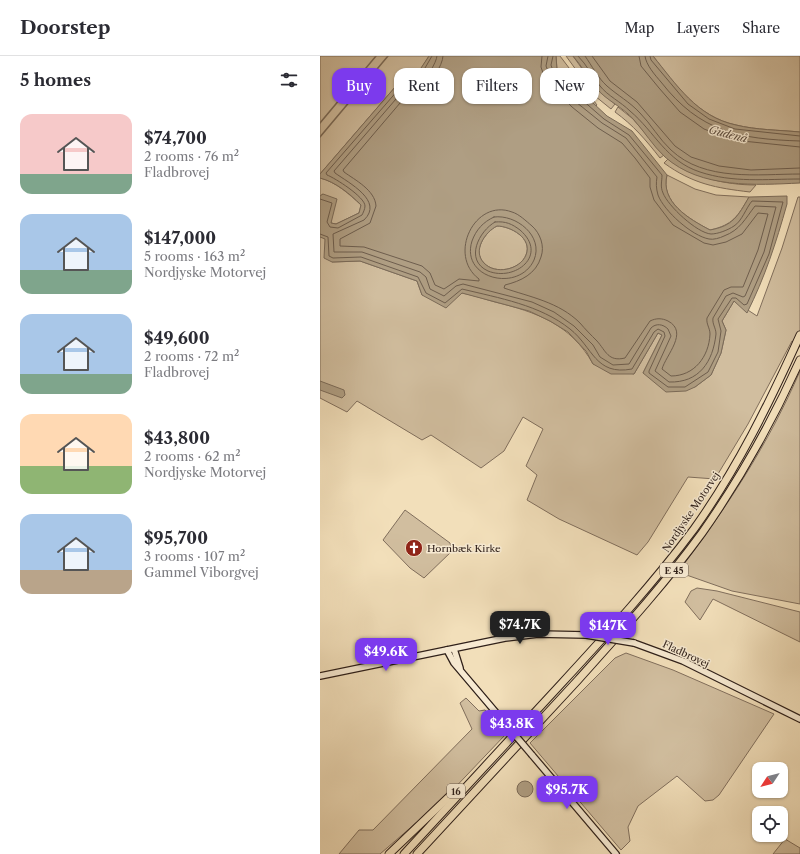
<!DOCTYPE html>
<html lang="en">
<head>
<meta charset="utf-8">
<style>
	body { margin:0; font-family:"Libre Caslon Text",serif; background:#f7f7f7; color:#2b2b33; height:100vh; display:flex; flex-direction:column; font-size:15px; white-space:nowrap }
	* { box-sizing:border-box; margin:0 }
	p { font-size:13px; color:#7c7c81 }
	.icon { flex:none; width:22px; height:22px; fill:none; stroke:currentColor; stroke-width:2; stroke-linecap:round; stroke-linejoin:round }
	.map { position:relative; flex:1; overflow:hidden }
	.sheet { display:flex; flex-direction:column; background:#fff; width:320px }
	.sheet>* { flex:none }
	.hud { position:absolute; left:12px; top:12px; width:380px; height:36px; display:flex; gap:8px }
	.needle { width:26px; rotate:234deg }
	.fabs { position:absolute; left:432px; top:706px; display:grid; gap:8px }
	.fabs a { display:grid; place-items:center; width:36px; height:36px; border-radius:8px; background:#fff; box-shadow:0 1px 3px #0004; font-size:20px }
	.price { position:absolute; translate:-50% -34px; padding:0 9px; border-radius:8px; background:#7c3aed; color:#fff; font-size:13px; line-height:26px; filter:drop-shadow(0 1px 2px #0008) }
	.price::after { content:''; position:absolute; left:50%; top:24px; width:12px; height:9px; margin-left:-6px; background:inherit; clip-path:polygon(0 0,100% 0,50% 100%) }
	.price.selected { background:#222; color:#fff }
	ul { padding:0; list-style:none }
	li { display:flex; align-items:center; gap:12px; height:100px; padding:0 20px }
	li span { display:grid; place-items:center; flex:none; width:112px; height:80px; border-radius:12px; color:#555 }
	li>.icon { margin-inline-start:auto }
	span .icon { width:48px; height:48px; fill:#fffc; stroke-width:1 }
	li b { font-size:17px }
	h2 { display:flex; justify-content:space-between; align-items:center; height:48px; padding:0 20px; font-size:17px }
	.pill { padding:0 14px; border-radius:12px; background:#fff; box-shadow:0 1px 3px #0004; font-size:14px; line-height:36px }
	.pill.selected { background:#7c3aed; color:#fff }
	header { display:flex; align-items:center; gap:24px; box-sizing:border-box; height:56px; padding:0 20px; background:#fff; border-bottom:1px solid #e1e1e2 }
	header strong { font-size:19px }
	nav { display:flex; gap:22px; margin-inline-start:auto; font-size:14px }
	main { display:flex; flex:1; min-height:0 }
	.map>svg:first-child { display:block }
	.green { fill:#d1be9f; stroke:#806e5c }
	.water { fill:#af9e83; stroke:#7b6b59; fill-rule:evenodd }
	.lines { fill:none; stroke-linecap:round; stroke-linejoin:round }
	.shore { stroke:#6e5e4e; stroke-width:1 }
	.stream { stroke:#7b6b59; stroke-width:1.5 }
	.secondary-casing { stroke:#2e1f19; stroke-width:8 }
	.highway-casing { stroke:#2e1f19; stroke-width:9 }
	.secondary { stroke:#f7ead2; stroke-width:5.5 }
	.highway { stroke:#f2dfba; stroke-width:7 }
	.secondary-bridge-casing { stroke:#2e1f19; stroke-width:8; stroke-linecap:butt }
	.secondary-bridge { stroke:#f7ead2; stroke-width:5.5 }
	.labels { text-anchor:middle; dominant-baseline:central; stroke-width:3; stroke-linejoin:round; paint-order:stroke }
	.shield { fill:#f7ead2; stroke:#6a5c50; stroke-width:1 }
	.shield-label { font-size:9px; font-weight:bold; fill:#2e1f19 }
	.street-label { font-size:10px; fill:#2e1f19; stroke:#f7ead2 }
	.poi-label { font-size:10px; fill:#2e1f19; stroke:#f7ead2; text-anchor:start }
	.water-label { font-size:11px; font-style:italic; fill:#5b4b3e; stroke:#f7ead2 }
</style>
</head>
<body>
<header>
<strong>Doorstep</strong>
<nav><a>Map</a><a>Layers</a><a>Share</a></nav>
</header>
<main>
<section class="sheet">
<h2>5 homes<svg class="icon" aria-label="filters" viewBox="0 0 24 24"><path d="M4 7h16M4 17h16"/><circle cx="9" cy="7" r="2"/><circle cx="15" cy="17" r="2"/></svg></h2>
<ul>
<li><span style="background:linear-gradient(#f6c9c9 75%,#7fa58c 0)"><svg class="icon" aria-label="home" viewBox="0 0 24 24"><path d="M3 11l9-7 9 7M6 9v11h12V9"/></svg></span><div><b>$74,700</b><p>2 rooms · 76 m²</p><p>Fladbrovej</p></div></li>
<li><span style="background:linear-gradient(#a9c7e8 70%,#7fa58c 0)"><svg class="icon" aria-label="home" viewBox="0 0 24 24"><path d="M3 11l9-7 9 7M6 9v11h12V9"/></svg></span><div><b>$147,000</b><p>5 rooms · 163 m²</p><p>Nordjyske Motorvej</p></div></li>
<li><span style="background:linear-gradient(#a9c7e8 75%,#7fa58c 0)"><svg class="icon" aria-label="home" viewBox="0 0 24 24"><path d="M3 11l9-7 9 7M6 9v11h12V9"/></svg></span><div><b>$49,600</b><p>2 rooms · 72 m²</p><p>Fladbrovej</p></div></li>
<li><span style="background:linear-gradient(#ffd9b3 65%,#8fb573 0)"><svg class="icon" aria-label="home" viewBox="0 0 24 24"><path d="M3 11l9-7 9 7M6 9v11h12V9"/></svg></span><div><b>$43,800</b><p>2 rooms · 62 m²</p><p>Nordjyske Motorvej</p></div></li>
<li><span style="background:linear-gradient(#a9c7e8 70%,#b9a48a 0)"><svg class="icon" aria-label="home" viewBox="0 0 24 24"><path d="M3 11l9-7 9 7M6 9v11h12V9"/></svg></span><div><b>$95,700</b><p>3 rooms · 107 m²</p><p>Gammel Viborgvej</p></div></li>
</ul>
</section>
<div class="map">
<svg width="480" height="798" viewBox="0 0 480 798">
	<rect width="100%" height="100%" fill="#f2dfba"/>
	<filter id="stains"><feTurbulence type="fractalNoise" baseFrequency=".005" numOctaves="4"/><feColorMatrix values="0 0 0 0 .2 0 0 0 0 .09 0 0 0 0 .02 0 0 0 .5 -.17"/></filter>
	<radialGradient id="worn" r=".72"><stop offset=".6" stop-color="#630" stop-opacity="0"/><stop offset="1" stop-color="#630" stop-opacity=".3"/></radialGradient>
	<g class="green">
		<polygon points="0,0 109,0 95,22 87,20 76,30 0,118"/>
		<polygon points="236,0 240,0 277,49 276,50 262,39 237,14"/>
		<polygon points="246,0 253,0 275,31 295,48 291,53 275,40"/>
		<path d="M333,0H480V76C459,74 436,74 416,69C378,61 355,29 333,0Z"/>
		<path d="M298,51L313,63L344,99L340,102C326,84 313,69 295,56Z"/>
		<path d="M348,103C374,121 404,129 436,129L430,136C396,132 373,128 344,107Z"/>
		<path d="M347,119L375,133L396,139L429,141C418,160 413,169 390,174C369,163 340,146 347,119Z"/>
		<path d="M0,122C16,126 29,138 41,149L39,157L16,168L11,167L3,138L0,140Z"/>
		<path d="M478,141H480V291L472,285L428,368L395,423L368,421L328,486L317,499L239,463L207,444L217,419L206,410L223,373L203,361L184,395L161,412L111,379L102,384L37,345L27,356L0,342V181L5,182L12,206L40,205L97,225L102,239C115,239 130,236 142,237C153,239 164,243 175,246C216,256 251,268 273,308L314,318L338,277L342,279L323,317L375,331L391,319L401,297L406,274L402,265L414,245L437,260L462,192Z"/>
		<path d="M177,170C190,170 213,182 206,199C200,214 175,219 164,207C152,195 165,176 177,170Z"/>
		<path d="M480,315V548L412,535L358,516C406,453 449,387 480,315Z"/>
		<polygon points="85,454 130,487 132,495 104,522 90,512 63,484"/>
		<polygon points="377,532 397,535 480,556 480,586 393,543 380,564 365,546 371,535"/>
		<polygon points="306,597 353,614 454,658 399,739 393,744 385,745 357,720 318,750 308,771 310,785 301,794 210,687 295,602"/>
		<polygon points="146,642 159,655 165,654 186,678 126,741 60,798 19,798 39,774 53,774 152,673 140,647"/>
		<polygon points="465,783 480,792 480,798 453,798"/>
	</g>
	<g class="water">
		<path d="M109,0H236L237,14L262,39L272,46L287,60L312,75L347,119C340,146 369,163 390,174C413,170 418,160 429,141L467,140V148C456,187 445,221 427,257L414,245L402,265L406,274L401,297L391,319L375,331L366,335L346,336L323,317L342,279L338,277L314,318H291L273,308L266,295L248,276L230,265L209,255L142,237L126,252L102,239L97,225L40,205L12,206L4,202L5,183L0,181V140L3,138L17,143L11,167L16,168L39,157L41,149C30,138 16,126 0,122V118L76,30L87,20L95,21ZM177,170C190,170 213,182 206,199C200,214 175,219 164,207C152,195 165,176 177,170Z"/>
		<path d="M253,0H333C356,28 377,61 416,69C436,74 459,74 480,76V127C436,129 381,133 345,101C333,90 324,75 314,64C303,51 287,45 276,32C268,22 262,10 253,0Z"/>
		<polygon points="0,325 24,334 25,339 22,342 0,334"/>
		<circle cx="205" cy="733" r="8"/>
	</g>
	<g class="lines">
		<g class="shore">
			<path d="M117,0C117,6 104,27 99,29C95,31 92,30 89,30L82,36L14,115L15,117C29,127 64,145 44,164L13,178L14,196H42L100,216L106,221L110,233L124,240L136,230L143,228L212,246L234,256L254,270L273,289L280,301L293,309L309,308L331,272C336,267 343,268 348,273L351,280L335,315L349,326C379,327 393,306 396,278C396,272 392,268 393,262L406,240L413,237L423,241L425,240L444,196L456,151L435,150C425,163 420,174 404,180C400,182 393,184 389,183C372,180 344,155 338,139C336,132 336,127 337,121L306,82L282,67L256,46L230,20L226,10L228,0"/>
			<path d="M123,0C123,9 109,31 101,35C95,38 92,36 86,40L23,114L24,116C35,124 55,134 56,150L50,167L20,183V190L44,191L102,210L110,217L115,229L124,233L139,223L159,225V223C127,199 155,142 192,156C199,158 206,165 212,170C220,177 225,190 221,201C216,218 201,225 185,229L184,232C210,241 239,246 260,267C265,273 271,279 277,285C286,295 288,306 305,302L330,265C336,262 342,262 348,265C369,276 346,299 342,313L351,320C374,320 389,301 390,278C390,272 386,268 387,262L404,234L411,231H423L438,194L448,158L438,157L422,178L406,186L393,189L384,187L353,169L334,144L330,131V122L315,102L302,87L278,72L252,51L225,23L221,11L222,0"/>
			<path d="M258,0C267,9 272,20 280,30C288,40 301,46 310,55C335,76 346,105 380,116C413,127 446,123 480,123"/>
			<path d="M265,0C272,10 278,22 287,30C297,39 310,46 320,57C331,68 339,83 351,94C385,126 438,118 480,118"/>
			<polyline points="272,0 290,25 317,46 355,90 371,101 399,110 431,114 480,112"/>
			<polyline points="319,0 321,10 339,32 360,56 384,73 413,84 480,91"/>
			<path d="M325,0C326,9 335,19 341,26C380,76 419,83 480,85"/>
			<polyline points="330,0 331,4 368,48 389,63 415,73 480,80"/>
			<path d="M0,143L12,147L7,166L10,171L18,172L42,159C43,157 45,153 45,150C45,141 15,122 7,119L6,117L79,33L88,25L98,24L112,0"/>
			<path d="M174,161C196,158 224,180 214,204C199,237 140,223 152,185C156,174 163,166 174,161Z"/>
			<path d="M175,166C186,165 192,168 200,174C229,199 195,226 168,215C144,204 159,175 175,166Z"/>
			<path d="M0,178L8,181L9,200L13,202L41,201L98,221L106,237L125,247L142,233C179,242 220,249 250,273C273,291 275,320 312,313L334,276L338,273L344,276L345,280L329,315V317L348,331H365L388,316L398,296L401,275L398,263L412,242H416L424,249L427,248L449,198L463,146L432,145C426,152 422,165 414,170C408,174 398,178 391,178C377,177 348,150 343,137C340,130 342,126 342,119L309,79L284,63L245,29L233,15L231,9L233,0"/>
		</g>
		<g class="stream">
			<polyline points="0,67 56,0"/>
			<polyline points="0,81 68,0"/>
		</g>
		<defs>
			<g id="secondary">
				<polyline points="314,587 363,605 480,663"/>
				<polyline points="134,593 140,612"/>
				<polyline points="127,594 134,607 184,666"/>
				<polyline points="0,620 185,582 218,578 266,579"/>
				<polyline points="212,699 296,798"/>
			</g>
			<g id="highway">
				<polyline points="69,798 134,736"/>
				<path d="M84,798C136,741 189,685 241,628C287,578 333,528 374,473C417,413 450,346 480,279"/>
				<path d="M97,798C151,740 205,682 258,624C301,576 344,529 382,477C420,423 453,364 480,304"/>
			</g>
		</defs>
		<use href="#secondary" class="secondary-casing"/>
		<use href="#highway" class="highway-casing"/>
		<use href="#secondary" class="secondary"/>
		<use href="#highway" class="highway"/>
		<defs>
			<g id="secondary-bridge">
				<polyline points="266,579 314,587"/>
				<polyline points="184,666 212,699"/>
			</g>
		</defs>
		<use href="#secondary-bridge" class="secondary-bridge-casing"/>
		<use href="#secondary-bridge" class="secondary-bridge"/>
	</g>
	<defs>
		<symbol id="church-disc" viewBox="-11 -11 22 22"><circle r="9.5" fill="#8f2418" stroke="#f7ead2"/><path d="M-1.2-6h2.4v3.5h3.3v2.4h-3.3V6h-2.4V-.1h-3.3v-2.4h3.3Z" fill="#fff"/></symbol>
	</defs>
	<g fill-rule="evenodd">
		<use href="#church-disc" x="84" y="482" width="20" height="20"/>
	</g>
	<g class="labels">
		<g class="shield">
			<rect x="340" y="507" width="28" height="14" rx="3"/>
			<rect x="127" y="728" width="18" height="14" rx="3"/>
		</g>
		<g class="shield-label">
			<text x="354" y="514">E 45</text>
			<text x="136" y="735">16</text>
		</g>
		<g class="street-label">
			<text transform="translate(371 456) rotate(-56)">Nordjyske Motorvej</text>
			<text transform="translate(366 598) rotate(25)">Fladbrovej</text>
		</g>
		<g class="poi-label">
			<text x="107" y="492">Hornbæk Kirke</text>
		</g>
		<g class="water-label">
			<text transform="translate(408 78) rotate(14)">Gudenå</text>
		</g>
	</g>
	<rect width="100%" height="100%" filter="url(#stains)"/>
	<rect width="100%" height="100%" fill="url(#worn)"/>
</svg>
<div class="fabs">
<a><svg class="needle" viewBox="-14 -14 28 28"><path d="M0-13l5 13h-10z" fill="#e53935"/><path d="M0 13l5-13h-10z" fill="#7c7c81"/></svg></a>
<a><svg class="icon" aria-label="locate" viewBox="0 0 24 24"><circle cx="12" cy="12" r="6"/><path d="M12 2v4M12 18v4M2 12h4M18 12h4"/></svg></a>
</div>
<b class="price selected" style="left:200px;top:589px">$74.7K</b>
<b class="price" style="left:288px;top:590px">$147K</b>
<b class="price" style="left:66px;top:616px">$49.6K</b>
<b class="price" style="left:192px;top:688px">$43.8K</b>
<b class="price" style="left:247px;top:754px">$95.7K</b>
<div class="hud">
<a class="pill selected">Buy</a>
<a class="pill">Rent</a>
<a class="pill">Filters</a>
<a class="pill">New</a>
</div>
</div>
</main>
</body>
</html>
